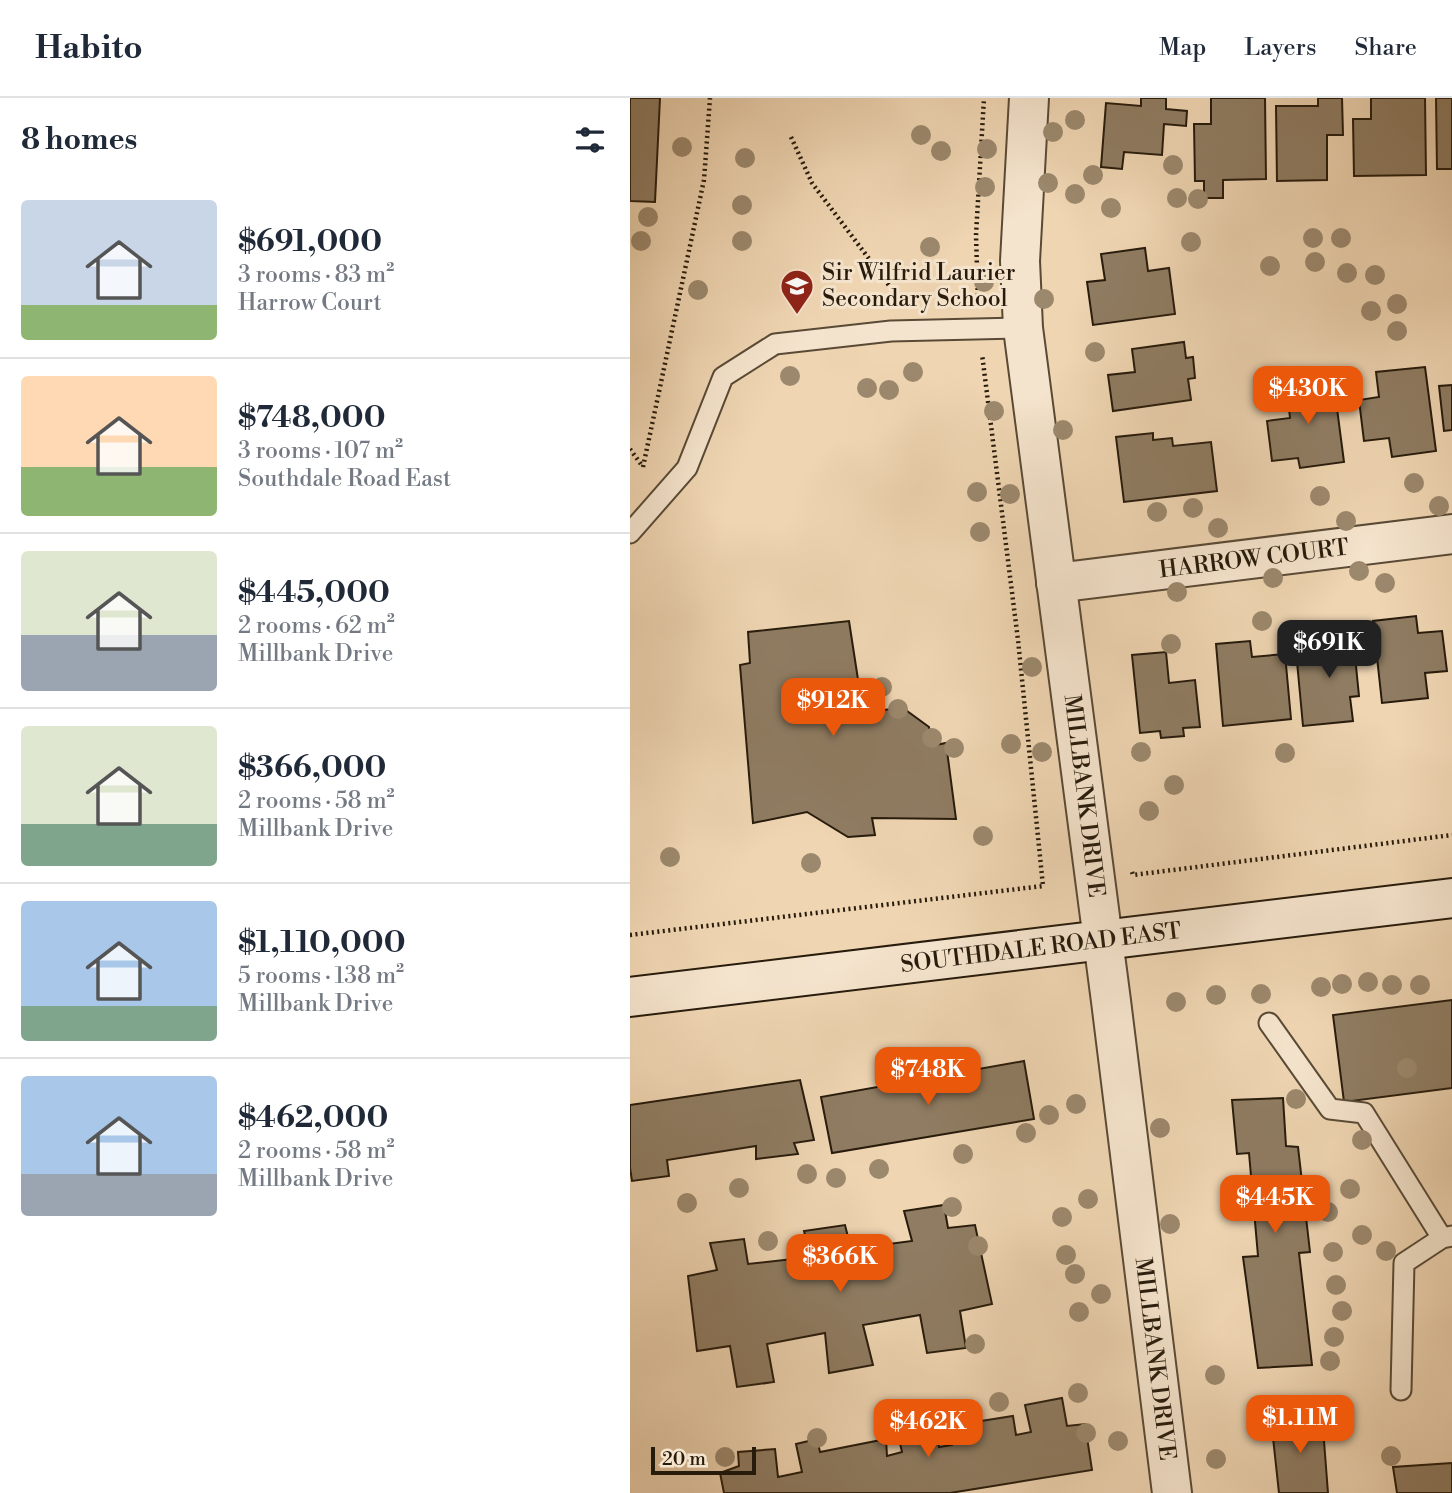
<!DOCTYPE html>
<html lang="en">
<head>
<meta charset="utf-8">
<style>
	body { margin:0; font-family:"Libre Bodoni",serif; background:#f2f2f3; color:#1f2937; height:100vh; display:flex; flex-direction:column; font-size:26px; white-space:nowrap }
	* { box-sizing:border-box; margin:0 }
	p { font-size:23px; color:#747a83 }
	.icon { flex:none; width:38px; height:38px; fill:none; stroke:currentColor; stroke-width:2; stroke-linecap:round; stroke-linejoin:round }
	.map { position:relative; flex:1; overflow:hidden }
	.sheet { display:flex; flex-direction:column; background:#fff; width:630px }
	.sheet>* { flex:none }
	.scale { position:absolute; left:21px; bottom:18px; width:105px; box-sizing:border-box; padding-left:7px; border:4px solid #271b0c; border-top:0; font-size:19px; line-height:24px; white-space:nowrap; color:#271b0c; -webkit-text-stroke:5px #f5e4cd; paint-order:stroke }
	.price { position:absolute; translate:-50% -60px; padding:0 16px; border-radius:14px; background:#ea580c; color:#fff; font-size:23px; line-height:46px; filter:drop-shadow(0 2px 4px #0008) }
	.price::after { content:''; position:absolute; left:50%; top:42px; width:21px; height:16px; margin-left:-10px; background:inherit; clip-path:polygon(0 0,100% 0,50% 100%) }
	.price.active { background:#222; color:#fff }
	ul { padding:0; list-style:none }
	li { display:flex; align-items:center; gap:21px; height:175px; padding:0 21px }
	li+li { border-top:2px solid #e0e1e3 }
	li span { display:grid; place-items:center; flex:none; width:196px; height:140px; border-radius:7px; color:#555 }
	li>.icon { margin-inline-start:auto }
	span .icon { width:84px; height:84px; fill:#fffc; stroke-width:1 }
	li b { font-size:30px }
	h2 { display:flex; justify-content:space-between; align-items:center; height:84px; padding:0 21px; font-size:30px }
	header { display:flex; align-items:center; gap:42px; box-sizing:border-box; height:98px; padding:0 35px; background:#fff; border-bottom:2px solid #e0e1e3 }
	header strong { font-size:33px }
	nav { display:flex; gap:38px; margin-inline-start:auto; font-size:24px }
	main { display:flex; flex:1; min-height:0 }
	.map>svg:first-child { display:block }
	.building { fill:#8f7c62; stroke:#271b0c; stroke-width:2 }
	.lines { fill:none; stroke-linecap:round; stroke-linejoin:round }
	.service-casing { stroke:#594a36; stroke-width:23 }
	.minor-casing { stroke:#594a36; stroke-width:42 }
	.tertiary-casing { stroke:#594a36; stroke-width:42 }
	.secondary-casing { stroke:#271b0c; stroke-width:42 }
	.path { stroke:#271b0c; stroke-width:4.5; stroke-dasharray:2 3.5; stroke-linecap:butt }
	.service { stroke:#f5e4cd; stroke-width:19 }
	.minor { stroke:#f5e4cd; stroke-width:38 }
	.tertiary { stroke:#f5e4cd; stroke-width:38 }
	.secondary { stroke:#f5e4cd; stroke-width:38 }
	.tree { fill:#9c886d }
	.labels { text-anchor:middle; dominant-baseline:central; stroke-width:6; stroke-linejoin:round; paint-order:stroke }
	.poi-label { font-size:23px; fill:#271b0c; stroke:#f5e4cd; text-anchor:start }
	.street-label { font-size:23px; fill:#271b0c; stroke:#f5e4cd }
</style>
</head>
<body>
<header>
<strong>Habito</strong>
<nav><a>Map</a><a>Layers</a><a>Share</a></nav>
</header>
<main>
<section class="sheet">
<h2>8 homes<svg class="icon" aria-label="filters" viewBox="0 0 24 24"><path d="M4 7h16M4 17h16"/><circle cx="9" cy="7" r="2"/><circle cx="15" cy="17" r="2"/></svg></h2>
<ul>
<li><span style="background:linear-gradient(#c9d6e8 75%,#8fb573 0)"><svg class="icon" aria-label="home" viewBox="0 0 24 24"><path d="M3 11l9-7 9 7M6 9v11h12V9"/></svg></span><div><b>$691,000</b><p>3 rooms · 83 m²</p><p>Harrow Court</p></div></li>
<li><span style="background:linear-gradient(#ffd9b3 65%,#8fb573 0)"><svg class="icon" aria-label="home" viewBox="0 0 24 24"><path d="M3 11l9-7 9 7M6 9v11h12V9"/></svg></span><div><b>$748,000</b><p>3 rooms · 107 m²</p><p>Southdale Road East</p></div></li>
<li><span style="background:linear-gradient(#dfe7d0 60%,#9aa5b1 0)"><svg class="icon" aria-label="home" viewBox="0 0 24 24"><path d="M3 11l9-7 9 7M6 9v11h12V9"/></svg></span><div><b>$445,000</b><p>2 rooms · 62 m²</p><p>Millbank Drive</p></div></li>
<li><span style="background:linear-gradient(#dfe7d0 70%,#7fa58c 0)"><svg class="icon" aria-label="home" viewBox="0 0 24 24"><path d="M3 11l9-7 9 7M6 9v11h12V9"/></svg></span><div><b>$366,000</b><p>2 rooms · 58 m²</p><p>Millbank Drive</p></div></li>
<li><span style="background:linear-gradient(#a9c7e8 75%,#7fa58c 0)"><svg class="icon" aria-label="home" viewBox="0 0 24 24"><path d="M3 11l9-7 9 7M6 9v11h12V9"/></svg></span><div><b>$1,110,000</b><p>5 rooms · 138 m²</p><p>Millbank Drive</p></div></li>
<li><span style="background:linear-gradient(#a9c7e8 70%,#9aa5b1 0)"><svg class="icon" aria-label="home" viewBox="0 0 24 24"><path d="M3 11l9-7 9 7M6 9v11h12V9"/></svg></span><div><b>$462,000</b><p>2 rooms · 58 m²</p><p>Millbank Drive</p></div></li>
</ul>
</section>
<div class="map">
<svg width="822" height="1395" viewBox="0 0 822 1395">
	<rect width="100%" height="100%" fill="#efd5b2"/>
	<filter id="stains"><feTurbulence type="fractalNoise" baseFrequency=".00286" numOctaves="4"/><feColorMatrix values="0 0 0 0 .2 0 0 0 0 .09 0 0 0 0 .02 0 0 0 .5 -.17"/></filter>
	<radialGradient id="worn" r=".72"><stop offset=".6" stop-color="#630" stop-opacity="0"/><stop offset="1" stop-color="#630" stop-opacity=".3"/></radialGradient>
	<g class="building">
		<polygon points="0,0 30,0 25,104 0,103"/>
		<polygon points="511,0 536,0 536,11 557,13 556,28 534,26 532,57 494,54 492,71 471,69 476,5 511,8"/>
		<polygon points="581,0 635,0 636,81 593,82 593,100 574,100 574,83 565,83 564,26 581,26"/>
		<polygon points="688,0 712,0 713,37 697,37 697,82 647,83 646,8 688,8"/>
		<polygon points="741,0 795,0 796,77 724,78 723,21 741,21"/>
		<polygon points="806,0 822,0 822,71 807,71"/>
		<polygon points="515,150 518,173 539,170 545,216 463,227 457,184 475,182 471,156"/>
		<polygon points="554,244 556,260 563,259 565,280 558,281 561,302 483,313 478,277 505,274 502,251"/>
		<polygon points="795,269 806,353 762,359 759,340 734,343 729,302 749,299 746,274"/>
		<polygon points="703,280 714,364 670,370 668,360 642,363 637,323 660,320 656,285"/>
		<polygon points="822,287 822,332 814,333 809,288"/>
		<polygon points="523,335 523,342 542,340 543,348 581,344 587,393 494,404 486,339"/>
		<polygon points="786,518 788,535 812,533 817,573 795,575 798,600 752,605 743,523"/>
		<polygon points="219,523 229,588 249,585 253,612 273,610 299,629 300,648 316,645 326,721 242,720 245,737 218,739 177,714 123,725 110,567 120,565 118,534"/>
		<polygon points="722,528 729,598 720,599 723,623 673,628 666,553 703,549 701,530"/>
		<polygon points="620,543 622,559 655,556 661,621 593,628 586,546"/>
		<polygon points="536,554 539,585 565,582 570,629 553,630 554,638 531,640 530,633 510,635 502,557"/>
		<polygon points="822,902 822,990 714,1004 703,917"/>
		<polygon points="394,963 404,1021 202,1055 191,999"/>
		<polygon points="170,982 184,1042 164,1045 168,1056 126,1061 126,1048 37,1062 39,1078 2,1083 0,1070 0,1007"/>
		<polygon points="653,1000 656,1048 668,1049 680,1154 669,1155 682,1267 628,1270 613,1159 628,1158 619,1055 607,1056 602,1002"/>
		<polygon points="314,1107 318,1130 345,1127 362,1206 330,1213 336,1250 297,1255 290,1217 233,1227 243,1267 199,1275 195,1235 137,1246 144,1284 107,1289 100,1248 67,1253 58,1178 87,1172 80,1145 114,1141 118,1166 181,1159 174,1133 215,1127 221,1151 282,1143 274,1113"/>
		<polygon points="432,1300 437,1328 455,1326 462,1372 320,1395 94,1395 90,1375 109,1368 108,1354 145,1351 148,1379 172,1374 166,1346 187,1341 190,1354 256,1341 257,1358 272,1354 266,1328 303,1324 309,1349 322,1347 319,1328 383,1318 386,1337 401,1334 395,1307"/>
		<polygon points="692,1317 698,1395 649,1395 641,1321"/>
		<polygon points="822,1365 822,1395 767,1395 763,1369"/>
	</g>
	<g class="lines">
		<defs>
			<g id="service">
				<polyline points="0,435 57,370 93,279 145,246 261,233 393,230"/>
				<polyline points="639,925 700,1011 734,1015 812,1140"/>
				<polyline points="771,1292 774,1165 812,1140 822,1138"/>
			</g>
			<polyline id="minor" points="426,485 822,436"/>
			<polyline id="tertiary" points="399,0 390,163 393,230 481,903 542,1395"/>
			<polyline id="secondary" points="0,899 822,800"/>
		</defs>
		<use href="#service" class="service-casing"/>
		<use href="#minor" class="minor-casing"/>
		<use href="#tertiary" class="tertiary-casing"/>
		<use href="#secondary" class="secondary-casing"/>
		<g class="path">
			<polyline points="161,39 182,85 261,190"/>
			<polyline points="348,203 346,137 354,0"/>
			<polyline points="0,351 13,369"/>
			<polyline points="13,369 74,82 80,0"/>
			<polyline points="502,774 503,777 822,737"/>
			<polyline points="0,837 413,788 388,542 352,256"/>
		</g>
		<use href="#service" class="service"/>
		<use href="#minor" class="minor"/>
		<use href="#tertiary" class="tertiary"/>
		<use href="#secondary" class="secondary"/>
	</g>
	<g class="tree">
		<circle cx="445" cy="22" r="10"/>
		<circle cx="423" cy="34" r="10"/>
		<circle cx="291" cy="37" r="10"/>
		<circle cx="52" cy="49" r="10"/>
		<circle cx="357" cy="51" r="10"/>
		<circle cx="311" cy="53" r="10"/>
		<circle cx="115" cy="60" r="10"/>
		<circle cx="543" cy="67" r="10"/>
		<circle cx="463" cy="77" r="10"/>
		<circle cx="418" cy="85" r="10"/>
		<circle cx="355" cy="89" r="10"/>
		<circle cx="445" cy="96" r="10"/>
		<circle cx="547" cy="100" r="10"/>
		<circle cx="568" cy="101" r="10"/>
		<circle cx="112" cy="107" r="10"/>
		<circle cx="481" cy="110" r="10"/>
		<circle cx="18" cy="119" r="10"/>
		<circle cx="683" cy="140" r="10"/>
		<circle cx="711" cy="140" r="10"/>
		<circle cx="11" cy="143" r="10"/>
		<circle cx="112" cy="143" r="10"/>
		<circle cx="561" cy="144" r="10"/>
		<circle cx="300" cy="149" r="10"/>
		<circle cx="685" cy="164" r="10"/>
		<circle cx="640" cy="168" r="10"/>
		<circle cx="717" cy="175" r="10"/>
		<circle cx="745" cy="177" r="10"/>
		<circle cx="354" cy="184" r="10"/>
		<circle cx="68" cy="192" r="10"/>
		<circle cx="414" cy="201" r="10"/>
		<circle cx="767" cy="206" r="10"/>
		<circle cx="741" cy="213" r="10"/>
		<circle cx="767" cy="233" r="10"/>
		<circle cx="465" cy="254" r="10"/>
		<circle cx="283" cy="274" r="10"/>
		<circle cx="160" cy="278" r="10"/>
		<circle cx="237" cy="290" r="10"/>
		<circle cx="259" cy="292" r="10"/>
		<circle cx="364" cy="313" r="10"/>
		<circle cx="433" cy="332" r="10"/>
		<circle cx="784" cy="385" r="10"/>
		<circle cx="347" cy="394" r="10"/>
		<circle cx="380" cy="396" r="10"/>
		<circle cx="690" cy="398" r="10"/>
		<circle cx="809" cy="408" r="10"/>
		<circle cx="563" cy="410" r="10"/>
		<circle cx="527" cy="414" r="10"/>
		<circle cx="716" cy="423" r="10"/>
		<circle cx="588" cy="430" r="10"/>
		<circle cx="350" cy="434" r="10"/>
		<circle cx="729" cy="473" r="10"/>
		<circle cx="643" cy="480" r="10"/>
		<circle cx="755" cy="485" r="10"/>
		<circle cx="547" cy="494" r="10"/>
		<circle cx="632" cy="523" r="10"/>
		<circle cx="661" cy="542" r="10"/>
		<circle cx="541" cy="546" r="10"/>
		<circle cx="402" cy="569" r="10"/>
		<circle cx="252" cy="589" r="10"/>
		<circle cx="268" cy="611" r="10"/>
		<circle cx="302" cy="640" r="10"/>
		<circle cx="381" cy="646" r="10"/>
		<circle cx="324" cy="650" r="10"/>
		<circle cx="412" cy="654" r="10"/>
		<circle cx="511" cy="654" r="10"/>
		<circle cx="655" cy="655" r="10"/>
		<circle cx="544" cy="687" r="10"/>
		<circle cx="519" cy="713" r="10"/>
		<circle cx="353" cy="738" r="10"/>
		<circle cx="40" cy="759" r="10"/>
		<circle cx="181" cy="765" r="10"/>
		<circle cx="738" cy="884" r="10"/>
		<circle cx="712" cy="886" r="10"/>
		<circle cx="762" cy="887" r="10"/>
		<circle cx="790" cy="887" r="10"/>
		<circle cx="691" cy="889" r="10"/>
		<circle cx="631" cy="896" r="10"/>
		<circle cx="586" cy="897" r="10"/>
		<circle cx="546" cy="904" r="10"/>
		<circle cx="777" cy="970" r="10"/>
		<circle cx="666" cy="1001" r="10"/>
		<circle cx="446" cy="1006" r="10"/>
		<circle cx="419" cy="1017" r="10"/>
		<circle cx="530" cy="1030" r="10"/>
		<circle cx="396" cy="1035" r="10"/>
		<circle cx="732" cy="1042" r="10"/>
		<circle cx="333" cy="1056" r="10"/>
		<circle cx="249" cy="1071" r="10"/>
		<circle cx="177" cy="1076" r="10"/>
		<circle cx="206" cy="1080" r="10"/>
		<circle cx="109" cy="1090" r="10"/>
		<circle cx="720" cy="1091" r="10"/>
		<circle cx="458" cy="1101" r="10"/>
		<circle cx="57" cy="1105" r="10"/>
		<circle cx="322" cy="1109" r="10"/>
		<circle cx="698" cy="1114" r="10"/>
		<circle cx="432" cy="1119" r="10"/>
		<circle cx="540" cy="1126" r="10"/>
		<circle cx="732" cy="1137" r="10"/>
		<circle cx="138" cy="1143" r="10"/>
		<circle cx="348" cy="1148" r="10"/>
		<circle cx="756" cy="1153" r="10"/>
		<circle cx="703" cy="1154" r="10"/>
		<circle cx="436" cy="1157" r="10"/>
		<circle cx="445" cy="1176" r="10"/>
		<circle cx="706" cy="1187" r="10"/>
		<circle cx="471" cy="1196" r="10"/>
		<circle cx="712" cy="1213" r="10"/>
		<circle cx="449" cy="1214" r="10"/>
		<circle cx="704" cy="1239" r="10"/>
		<circle cx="345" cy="1246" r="10"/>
		<circle cx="700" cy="1263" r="10"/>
		<circle cx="585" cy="1277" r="10"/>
		<circle cx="448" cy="1295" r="10"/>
		<circle cx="369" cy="1304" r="10"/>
		<circle cx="305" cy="1319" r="10"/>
		<circle cx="456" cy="1335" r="10"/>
		<circle cx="187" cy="1340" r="10"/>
		<circle cx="488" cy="1343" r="10"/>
		<circle cx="761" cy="1358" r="10"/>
		<circle cx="95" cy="1359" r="10"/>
		<circle cx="586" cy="1361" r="10"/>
	</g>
	<defs>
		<symbol id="school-pin" viewBox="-11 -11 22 30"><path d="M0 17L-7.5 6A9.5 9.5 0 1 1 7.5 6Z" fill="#8f2418" stroke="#f5e4cd"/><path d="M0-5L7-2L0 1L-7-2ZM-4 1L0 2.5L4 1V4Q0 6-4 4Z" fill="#fff"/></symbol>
	</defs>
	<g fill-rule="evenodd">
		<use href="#school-pin" x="148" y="169" width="38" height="52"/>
	</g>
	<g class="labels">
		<g class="poi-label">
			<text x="192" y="175">Sir Wilfrid Laurier<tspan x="192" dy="26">Secondary School</tspan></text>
		</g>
		<g class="street-label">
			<text transform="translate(624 461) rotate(-7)">HARROW COURT</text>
			<text transform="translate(454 698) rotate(83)">MILLBANK DRIVE</text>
			<text transform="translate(411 850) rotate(-7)">SOUTHDALE ROAD EAST</text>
			<text transform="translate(525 1261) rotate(83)">MILLBANK DRIVE</text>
		</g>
	</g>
	<rect width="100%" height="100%" filter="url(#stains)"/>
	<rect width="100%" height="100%" fill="url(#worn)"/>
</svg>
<div class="scale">20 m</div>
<b class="price" style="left:678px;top:328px">$430K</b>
<b class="price active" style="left:699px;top:582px">$691K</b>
<b class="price" style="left:203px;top:640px">$912K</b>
<b class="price" style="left:298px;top:1009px">$748K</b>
<b class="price" style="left:645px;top:1137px">$445K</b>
<b class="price" style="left:210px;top:1196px">$366K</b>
<b class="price" style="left:670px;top:1357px">$1.11M</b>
<b class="price" style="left:298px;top:1361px">$462K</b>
</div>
</main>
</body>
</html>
